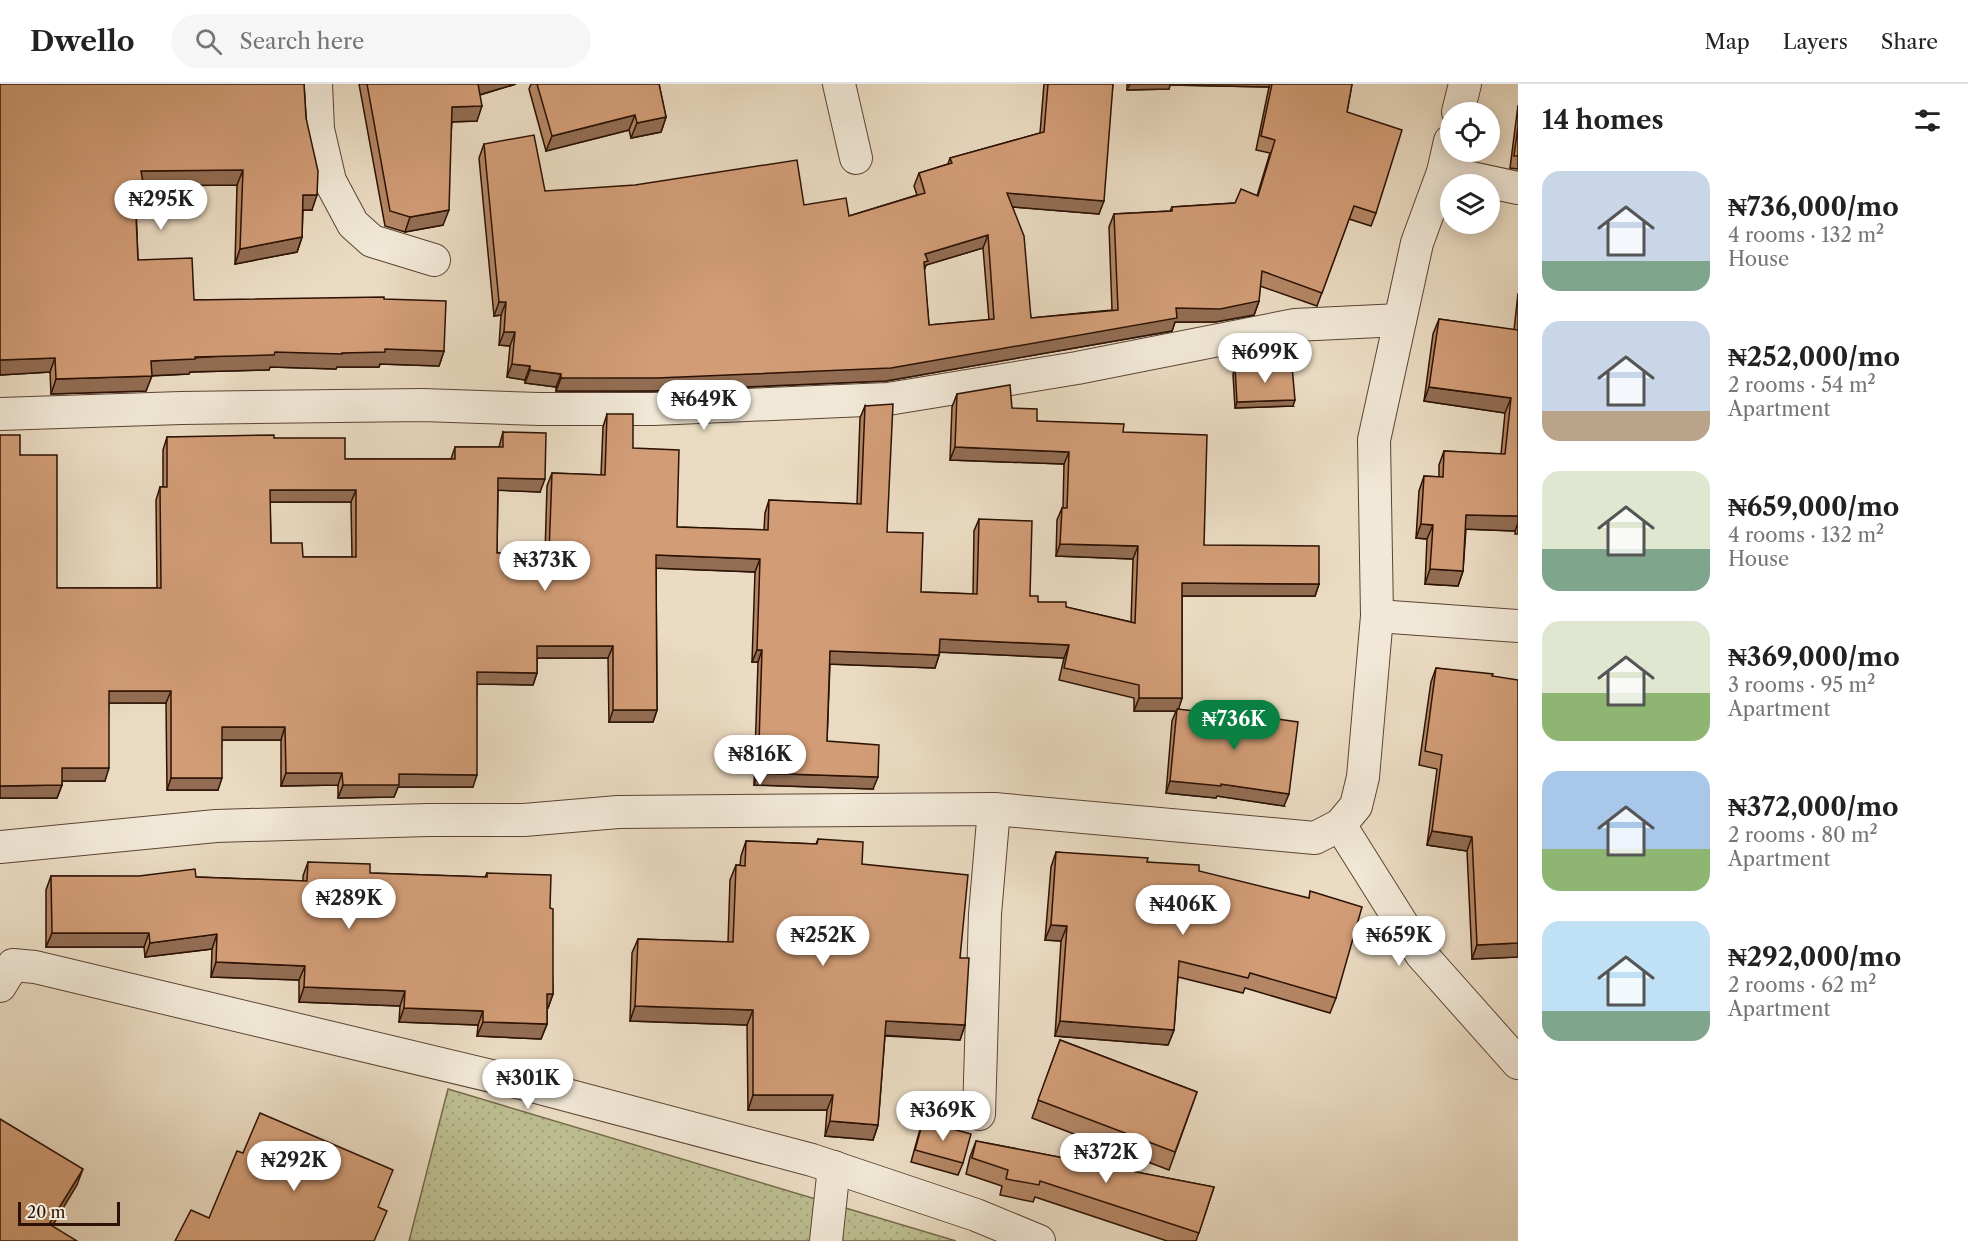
<!DOCTYPE html>
<html lang="en">
<head>
<meta charset="utf-8">
<style>
	body { margin:0; font-family:"Libre Caslon Text",serif; background:#f6f6f6; color:#222; height:100vh; display:flex; flex-direction:column; font-size:22px; white-space:nowrap }
	* { box-sizing:border-box; margin:0 }
	p { font-size:20px; color:#767676 }
	.icon { flex:none; width:33px; height:33px; fill:none; stroke:currentColor; stroke-width:2; stroke-linecap:round; stroke-linejoin:round }
	.map { position:relative; flex:1; overflow:hidden }
	.drawer { display:flex; flex-direction:column; background:#fff; width:450px }
	.drawer>* { flex:none }
	.buttons { position:absolute; left:1440px; top:18px; display:grid; gap:12px }
	.buttons a { display:grid; place-items:center; width:60px; height:60px; border-radius:50%; background:#fff; box-shadow:0 3px 15px #0003; font-size:30px }
	.scale { position:absolute; left:18px; bottom:15px; width:102px; box-sizing:border-box; padding-left:6px; border:3px solid #2c1204; border-top:0; font-size:16px; line-height:21px; white-space:nowrap; color:#2c1204; -webkit-text-stroke:4px #f1e8d7; paint-order:stroke }
	.price { position:absolute; translate:-50% -51px; padding:0 14px; border-radius:21px; background:#fff; color:#222; font-size:20px; line-height:39px; filter:drop-shadow(0 2px 3px #0008) }
	.price::after { content:''; position:absolute; left:50%; top:36px; width:18px; height:14px; margin-left:-9px; background:inherit; clip-path:polygon(0 0,100% 0,50% 100%) }
	.price.active { background:#0b8043; color:#fff }
	ul { padding:0; list-style:none }
	li { display:flex; align-items:center; gap:18px; height:150px; padding:0 24px }
	li span { display:grid; place-items:center; flex:none; width:168px; height:120px; border-radius:18px; color:#555 }
	li>.icon { margin-inline-start:auto }
	span .icon { width:72px; height:72px; fill:#fffc; stroke-width:1 }
	li b { font-size:26px }
	h2 { display:flex; justify-content:space-between; align-items:center; height:72px; padding:0 24px; font-size:26px }
	header { display:flex; align-items:center; gap:36px; box-sizing:border-box; height:84px; padding:0 30px; background:#fff; border-bottom:2px solid #e0e0e0 }
	header strong { font-size:28px }
	nav { display:flex; gap:33px; margin-inline-start:auto; font-size:21px }
	.search { width:420px; height:54px; background:#f6f6f6; display:flex; align-items:center; gap:15px; box-sizing:border-box; padding:0 21px; border-radius:33px; color:#767676; font-size:22px }
	main { display:flex; flex:1; min-height:0 }
	.map>svg:first-child { display:block }
	.grass { fill:url(#grass-dots); stroke:#74684a; stroke-width:1.5 }
	.lines { fill:none; stroke-linecap:round; stroke-linejoin:round }
	.minor-casing { stroke:#5c4434; stroke-width:34 }
	.minor { stroke:#f1e8d7; stroke-width:32 }
	.wall { fill:#b48665; stroke:#2c1204; stroke-width:1.5; fill-rule:evenodd }
	.shaded-wall { fill:#926d53; stroke:#2c1204; stroke-width:1.5 }
	.building { fill:#d19c76; stroke:#2c1204; stroke-width:1.5; fill-rule:evenodd }
</style>
</head>
<body>
<header>
<strong>Dwello</strong>
<div class="search"><svg class="icon" aria-label="search" viewBox="0 0 24 24"><circle cx="10" cy="10" r="6"/><path d="M15 15l6 6"/></svg>Search here</div>
<nav><a>Map</a><a>Layers</a><a>Share</a></nav>
</header>
<main>
<div class="map">
<svg width="1518" height="1157" viewBox="0 0 1518 1157">
	<defs>
		<pattern id="grass-dots" width="8" height="8" patternUnits="userSpaceOnUse" patternTransform="scale(1.5)"><rect width="8" height="8" fill="#bcbe90"/><path d="M2 2h.1M6 6h.1" fill="none" stroke="#a2a27b" stroke-width="1.8" stroke-linecap="round"/></pattern>
	</defs>
	<rect width="100%" height="100%" fill="#eadbc2"/>
	<filter id="stains"><feTurbulence type="fractalNoise" baseFrequency=".00333" numOctaves="4"/><feColorMatrix values="0 0 0 0 .2 0 0 0 0 .09 0 0 0 0 .02 0 0 0 .5 -.17"/></filter>
	<radialGradient id="worn" r=".72"><stop offset=".6" stop-color="#630" stop-opacity="0"/><stop offset="1" stop-color="#630" stop-opacity=".3"/></radialGradient>
	<polygon class="grass" points="448,1005 956,1157 409,1157"/>
	<g class="lines">
		<defs>
			<g id="minor">
				<polyline points="316,0 318,45 330,97 353,140 372,157 434,176"/>
				<polyline points="839,0 856,74"/>
				<polyline points="1458,28 1465,0"/>
				<polyline points="1443,88 1518,104"/>
				<polyline points="0,330 181,324 422,321 539,325 653,325 888,315 1077,284 1295,241 1400,236"/>
				<polyline points="1377,532 1518,542"/>
				<polyline points="1340,741 1421,870 1518,979"/>
				<polyline points="0,763 216,742 428,736 524,736 618,728 994,725 1315,754 1340,741 1356,722 1363,693 1377,532 1374,356 1417,159 1443,88 1450,57"/>
				<polyline points="0,902 13,881 35,883 525,1000 812,1076 976,1131 1039,1157"/>
				<polyline points="979,1030 985,830 994,725"/>
				<polyline points="826,1157 834,1083"/>
			</g>
		</defs>
		<use href="#minor" class="minor-casing"/>
		<use href="#minor" class="minor"/>
	</g>
	<g class="wall">
		<polygon points="0,0 304,0 312,126 303,126 302,153 297,168 235,180 237,101 144,102 139,124 136,124 138,176 194,216 384,215 444,267 439,282 380,280 379,283 337,283 336,285 270,283 269,286 266,286 190,288 189,290 151,292 146,307 51,310 50,288 0,291"/>
		<polygon points="359,0 516,0 480,11 477,37 452,38 443,141 405,148 385,142"/>
		<polygon points="531,0 659,0 666,33 661,48 631,54 629,46 546,67 529,5"/>
		<path d="M1044,0H1113L1099,130L1013,123L1031,234L1112,226L1109,143L1114,130L1170,127L1172,123L1235,119L1257,112L1270,69L1256,66L1269,3L1170,1L1169,5L1127,6V0H1352L1347,28L1376,129L1371,142L1349,135L1317,222L1260,202L1259,217L1254,231L1215,238H1175L1172,247L886,297L653,307H556V303L525,299V296L507,293L510,262L499,261L501,231L494,232L479,74L484,60L545,107L804,121L849,132L917,111L914,102L919,89L948,80L950,74L1040,49ZM983,164L989,236L929,241L924,186L926,181Z"/>
		<polygon points="1518,21 1518,85 1510,84"/>
		<polygon points="1518,209 1518,450 1515,450 1515,447 1466,445 1463,487 1458,502 1425,500 1427,455 1416,454 1419,407 1424,392 1439,393 1439,381 1444,367 1501,370 1505,329 1424,317 1433,250 1439,235 1514,246"/>
		<polygon points="1235,284 1293,322 1235,324 1233,290"/>
		<path d="M957,310L1012,324L1037,337L1123,348L1204,461L1319,500L1315,512H1182V614L1178,625L1284,722L1217,712L1216,714L1166,709L1172,637L1176,627H1134V614L1059,596L1064,574L940,568L935,584L830,580L827,657L873,705L754,701L758,578H752L755,488L656,484L657,626L653,638H609L608,574H537V589L533,601L477,600L473,703H398L394,713L338,714V701L281,702V656H222L218,706H167L166,619H109L105,697H62V701L57,714H0V351L20,371L57,504H157L156,416L160,403H163V366L167,353L274,354L345,375H451L455,363H499L503,348L540,408L498,406L497,469H545L547,402L552,389L601,391L603,343L607,330L633,364L677,443L764,446L765,429L769,416L857,420L860,334L865,322L887,448L921,508L973,510L974,447L979,435L1030,512L1038,518L1066,523L1131,538L1133,475L1056,472L1057,436L1062,424H1063L1064,380L950,376L952,323ZM270,418H351L352,473H303L271,459Z"/>
		<polygon points="1436,584 1492,592 1518,873 1472,875 1467,767 1427,761 1437,685 1419,681 1431,598"/>
		<polygon points="818,755 862,780 960,874 965,941 960,956 885,952 878,1041 873,1056 825,1052 827,1026 748,1026 747,941 630,937 632,869 638,855 728,858 730,796 736,781 740,781 741,772 746,757 816,760"/>
		<polygon points="1056,768 1147,778 1199,787 1336,914 1330,929 1245,904 1243,909 1178,893 1174,946 1168,961 1055,952 1061,857 1045,856 1051,783"/>
		<polygon points="308,778 370,789 485,793 487,789 550,824 553,910 548,924 547,924 547,940 541,955 477,952 478,941 399,938 400,922 299,918 299,896 211,893 212,865 145,873 144,863 46,863 46,806 51,792 196,793 303,797 303,792"/>
		<polygon points="1060,956 1197,1008 1169,1086 1032,1034"/>
		<polygon points="923,1037 963,1079 958,1091 911,1078 919,1049"/>
		<polygon points="976,1057 1214,1103 1196,1157 1167,1157 1035,1113 1033,1118 1000,1111 1002,1102 966,1090 970,1073"/>
	</g>
	<g class="shaded-wall">
		<polygon points="477,0 516,0 472,13"/>
		<polygon points="1130,0 1270,0 1269,3 1170,1 1169,5 1127,6"/>
		<polygon points="482,22 477,37 447,38 452,23"/>
		<polygon points="635,31 629,46 546,67 552,52"/>
		<polygon points="666,33 661,48 631,54 637,39"/>
		<polygon points="243,86 237,101 136,102 141,87"/>
		<polygon points="145,109 139,124 129,125 135,110"/>
		<polygon points="1007,109 1104,117 1099,130 1002,122"/>
		<polygon points="303,111 317,111 312,126 298,126"/>
		<polygon points="449,126 443,141 405,148 410,133"/>
		<polygon points="988,151 983,164 926,181 923,190 919,192 925,170"/>
		<polygon points="302,153 297,168 235,180 240,165"/>
		<polygon points="1259,217 1254,231 1215,238 1175,238 1172,247 886,297 653,307 556,307 561,294 1176,224"/>
		<polygon points="499,218 506,218 501,231 494,232"/>
		<polygon points="504,248 515,248 510,262 499,261"/>
		<polygon points="385,265 444,267 439,282 380,280 379,283 337,283 336,285 270,283 269,286 266,286 190,288 189,290 145,292 151,277 275,268 342,269"/>
		<polygon points="55,274 50,288 0,291 0,276"/>
		<polygon points="512,280 530,282 525,296 507,293"/>
		<polygon points="530,286 561,290 556,303 525,299"/>
		<polygon points="152,292 146,307 51,310 56,295"/>
		<polygon points="1429,303 1511,314 1505,329 1424,317"/>
		<polygon points="1295,316 1293,322 1235,324 1237,318"/>
		<polygon points="955,363 1069,368 1064,380 950,376"/>
		<polygon points="498,394 545,395 540,408 493,406"/>
		<polygon points="270,406 356,406 351,418 266,418"/>
		<polygon points="1466,431 1518,432 1518,439 1515,447 1461,445"/>
		<polygon points="1421,440 1433,441 1427,455 1416,454"/>
		<polygon points="1060,460 1138,462 1133,475 1056,472"/>
		<polygon points="656,471 760,475 755,488 651,484"/>
		<polygon points="1430,485 1463,487 1458,502 1425,500"/>
		<polygon points="1182,499 1319,500 1315,512 1177,512"/>
		<polygon points="940,555 1069,561 1064,574 935,568"/>
		<polygon points="537,562 613,562 608,574 533,574"/>
		<polygon points="757,566 762,566 758,578 752,578"/>
		<polygon points="830,567 939,571 935,584 826,580"/>
		<polygon points="477,588 537,589 533,601 473,600"/>
		<polygon points="109,607 171,607 166,619 104,619"/>
		<polygon points="1139,614 1182,614 1178,627 1134,627"/>
		<polygon points="613,626 657,626 653,638 609,638"/>
		<polygon points="222,643 285,643 281,656 218,656"/>
		<polygon points="62,684 109,684 105,697 57,697"/>
		<polygon points="286,689 342,689 338,701 281,702"/>
		<polygon points="758,689 878,693 873,705 754,701"/>
		<polygon points="399,690 477,691 473,703 398,703 394,713 338,714 343,701"/>
		<polygon points="171,694 222,694 218,706 167,706"/>
		<polygon points="1170,697 1221,700 1289,710 1284,722 1217,712 1216,714 1166,709"/>
		<polygon points="62,701 57,714 0,714 0,702"/>
		<polygon points="1432,747 1472,753 1467,767 1427,761"/>
		<polygon points="1051,841 1067,842 1061,857 1045,856"/>
		<polygon points="52,849 149,849 144,863 46,863"/>
		<polygon points="217,850 212,865 145,873 150,859"/>
		<polygon points="1518,859 1518,873 1472,875 1477,861"/>
		<polygon points="216,878 305,882 299,896 211,893"/>
		<polygon points="304,903 405,907 400,922 299,918"/>
		<polygon points="547,910 553,910 548,924 542,924"/>
		<polygon points="635,922 753,926 747,941 630,937"/>
		<polygon points="404,924 483,927 478,941 399,938"/>
		<polygon points="886,937 965,941 960,956 881,951"/>
		<polygon points="1060,937 1174,946 1168,961 1055,952"/>
		<polygon points="483,938 547,940 541,955 477,952"/>
		<polygon points="753,1011 833,1011 827,1026 748,1026"/>
		<polygon points="830,1037 878,1041 873,1056 825,1052"/>
		<polygon points="83,1085 77,1101 44,1156 49,1140"/>
	</g>
	<g class="building">
		<polygon points="0,0 304,0 306,34 318,87 317,111 303,111 302,153 240,165 243,86 141,87 145,109 135,110 138,176 192,174 194,216 384,213 384,215 446,217 444,267 385,265 385,268 342,269 342,270 275,268 274,271 271,271 195,273 195,275 151,277 152,292 56,295 55,274 0,276"/>
		<polygon points="367,0 478,0 482,22 452,23 449,126 410,133 390,127"/>
		<polygon points="537,0 659,0 666,33 637,39 635,31 552,52"/>
		<path d="M1048,0H1113L1104,117L1007,109L1024,152L1031,234L1118,226L1114,130L1172,127V123L1235,119L1241,105L1258,112L1275,56L1261,52L1272,0H1352L1347,28L1402,46L1376,129L1354,122L1322,209L1262,187L1259,217L1220,225L1176,224L1177,234L891,284L657,294H561V290L530,286V282L512,280L515,248H504L506,218H499L484,60L534,51L545,107L635,101L797,76L804,121L846,114L849,132L925,109L919,89L952,79L950,74L1044,48ZM988,151L994,235L929,241L924,178L928,177L925,170Z"/>
		<polygon points="1518,42 1518,72 1514,72"/>
		<polygon points="1439,235 1518,246 1518,245 1518,432 1466,431 1463,487 1430,485 1433,441 1421,440 1424,392 1443,393 1444,367 1505,370 1511,314 1429,303"/>
		<polygon points="1292,282 1295,316 1237,318 1235,284"/>
		<path d="M1010,301L1012,324L1037,325V337L1124,340L1123,348L1207,351L1204,461L1319,462V500L1182,499V614H1139V601L1064,584L1069,561L940,555L939,571L830,567L827,657L879,661L878,693L758,689L762,566H757L760,475L656,471L657,626H613V562H537V589L477,588V691L399,690V701H343L342,689H286L285,643H222V694H171V607H109V684H62V701L0,702V351H20V371H57V504H161L160,403H167V353L274,351V354H345V375H455V363H503V348L546,349L545,395L498,394L497,469H549L552,389L605,391L607,330H633V364L679,366L677,443L768,446L769,416L861,420L865,322L893,320L887,448L923,449L921,508L977,510L979,435L1032,437L1030,512H1038V518H1066V523L1135,539L1138,462L1060,460L1062,424H1067L1069,368L955,363L957,310ZM270,406H356V473H303L302,459H271Z"/>
		<polygon points="1436,584 1493,590 1492,592 1518,596 1518,859 1477,861 1472,753 1432,747 1442,671 1425,667"/>
		<polygon points="1177,625 1241,632 1241,630 1298,638 1289,710 1221,700 1221,702 1170,697"/>
		<polygon points="818,755 863,758 862,780 968,791 960,874 969,874 965,941 886,937 878,1041 830,1037 833,1011 753,1011 753,926 635,922 638,855 733,858 736,781 745,782 746,757 817,760"/>
		<polygon points="1056,768 1148,774 1147,778 1199,781 1199,787 1309,814 1310,807 1362,823 1336,914 1250,889 1248,894 1179,877 1174,946 1060,937 1067,842 1051,841"/>
		<polygon points="308,778 370,780 370,789 487,793 487,789 551,791 550,824 553,825 553,910 547,910 547,940 483,938 483,927 404,924 405,907 304,903 305,882 216,878 217,850 150,859 149,849 52,849 51,792 139,792 195,785 196,793 307,797"/>
		<polygon points="1060,956 1197,1008 1175,1068 1038,1016"/>
		<polygon points="260,1029 393,1086 378,1123 387,1127 374,1157 175,1157 191,1126 209,1134 237,1067 243,1069"/>
		<polygon points="0,1035 83,1085 49,1140 77,1157 0,1157"/>
		<polygon points="923,1037 971,1050 963,1079 915,1066"/>
		<polygon points="976,1057 1214,1103 1199,1149 1040,1097 1039,1101 1006,1095 1008,1086 972,1074"/>
	</g>
	<rect width="100%" height="100%" filter="url(#stains)"/>
	<rect width="100%" height="100%" fill="url(#worn)"/>
</svg>
<div class="buttons">
<a><svg class="icon" aria-label="locate" viewBox="0 0 24 24"><circle cx="12" cy="12" r="6"/><path d="M12 2v4M12 18v4M2 12h4M18 12h4"/></svg></a>
<a><svg class="icon" aria-label="layers" viewBox="0 0 24 24"><path d="M12 4l9 5-9 5-9-5zM3 14l9 5 9-5"/></svg></a>
</div>
<div class="scale">20 m</div>
<b class="price" style="left:161px;top:147px">₦295K</b>
<b class="price" style="left:1265px;top:300px">₦699K</b>
<b class="price" style="left:704px;top:347px">₦649K</b>
<b class="price" style="left:545px;top:508px">₦373K</b>
<b class="price active" style="left:1234px;top:667px">₦736K</b>
<b class="price" style="left:760px;top:702px">₦816K</b>
<b class="price" style="left:349px;top:846px">₦289K</b>
<b class="price" style="left:1183px;top:852px">₦406K</b>
<b class="price" style="left:823px;top:883px">₦252K</b>
<b class="price" style="left:1399px;top:883px">₦659K</b>
<b class="price" style="left:528px;top:1026px">₦301K</b>
<b class="price" style="left:943px;top:1058px">₦369K</b>
<b class="price" style="left:1106px;top:1100px">₦372K</b>
<b class="price" style="left:294px;top:1108px">₦292K</b>
</div>
<section class="drawer">
<h2>14 homes<svg class="icon" aria-label="filters" viewBox="0 0 24 24"><path d="M4 7h16M4 17h16"/><circle cx="9" cy="7" r="2"/><circle cx="15" cy="17" r="2"/></svg></h2>
<ul>
<li><span style="background:linear-gradient(#c9d6e8 75%,#7fa58c 0)"><svg class="icon" aria-label="home" viewBox="0 0 24 24"><path d="M3 11l9-7 9 7M6 9v11h12V9"/></svg></span><div><b>₦736,000/mo</b><p>4 rooms · 132 m²</p><p>House</p></div></li>
<li><span style="background:linear-gradient(#c9d6e8 75%,#b9a48a 0)"><svg class="icon" aria-label="home" viewBox="0 0 24 24"><path d="M3 11l9-7 9 7M6 9v11h12V9"/></svg></span><div><b>₦252,000/mo</b><p>2 rooms · 54 m²</p><p>Apartment</p></div></li>
<li><span style="background:linear-gradient(#dfe7d0 65%,#7fa58c 0)"><svg class="icon" aria-label="home" viewBox="0 0 24 24"><path d="M3 11l9-7 9 7M6 9v11h12V9"/></svg></span><div><b>₦659,000/mo</b><p>4 rooms · 132 m²</p><p>House</p></div></li>
<li><span style="background:linear-gradient(#dfe7d0 60%,#8fb573 0)"><svg class="icon" aria-label="home" viewBox="0 0 24 24"><path d="M3 11l9-7 9 7M6 9v11h12V9"/></svg></span><div><b>₦369,000/mo</b><p>3 rooms · 95 m²</p><p>Apartment</p></div></li>
<li><span style="background:linear-gradient(#a9c7e8 65%,#8fb573 0)"><svg class="icon" aria-label="home" viewBox="0 0 24 24"><path d="M3 11l9-7 9 7M6 9v11h12V9"/></svg></span><div><b>₦372,000/mo</b><p>2 rooms · 80 m²</p><p>Apartment</p></div></li>
<li><span style="background:linear-gradient(#bfe0f5 75%,#7fa58c 0)"><svg class="icon" aria-label="home" viewBox="0 0 24 24"><path d="M3 11l9-7 9 7M6 9v11h12V9"/></svg></span><div><b>₦292,000/mo</b><p>2 rooms · 62 m²</p><p>Apartment</p></div></li>
</ul>
</section>
</main>
</body>
</html>
